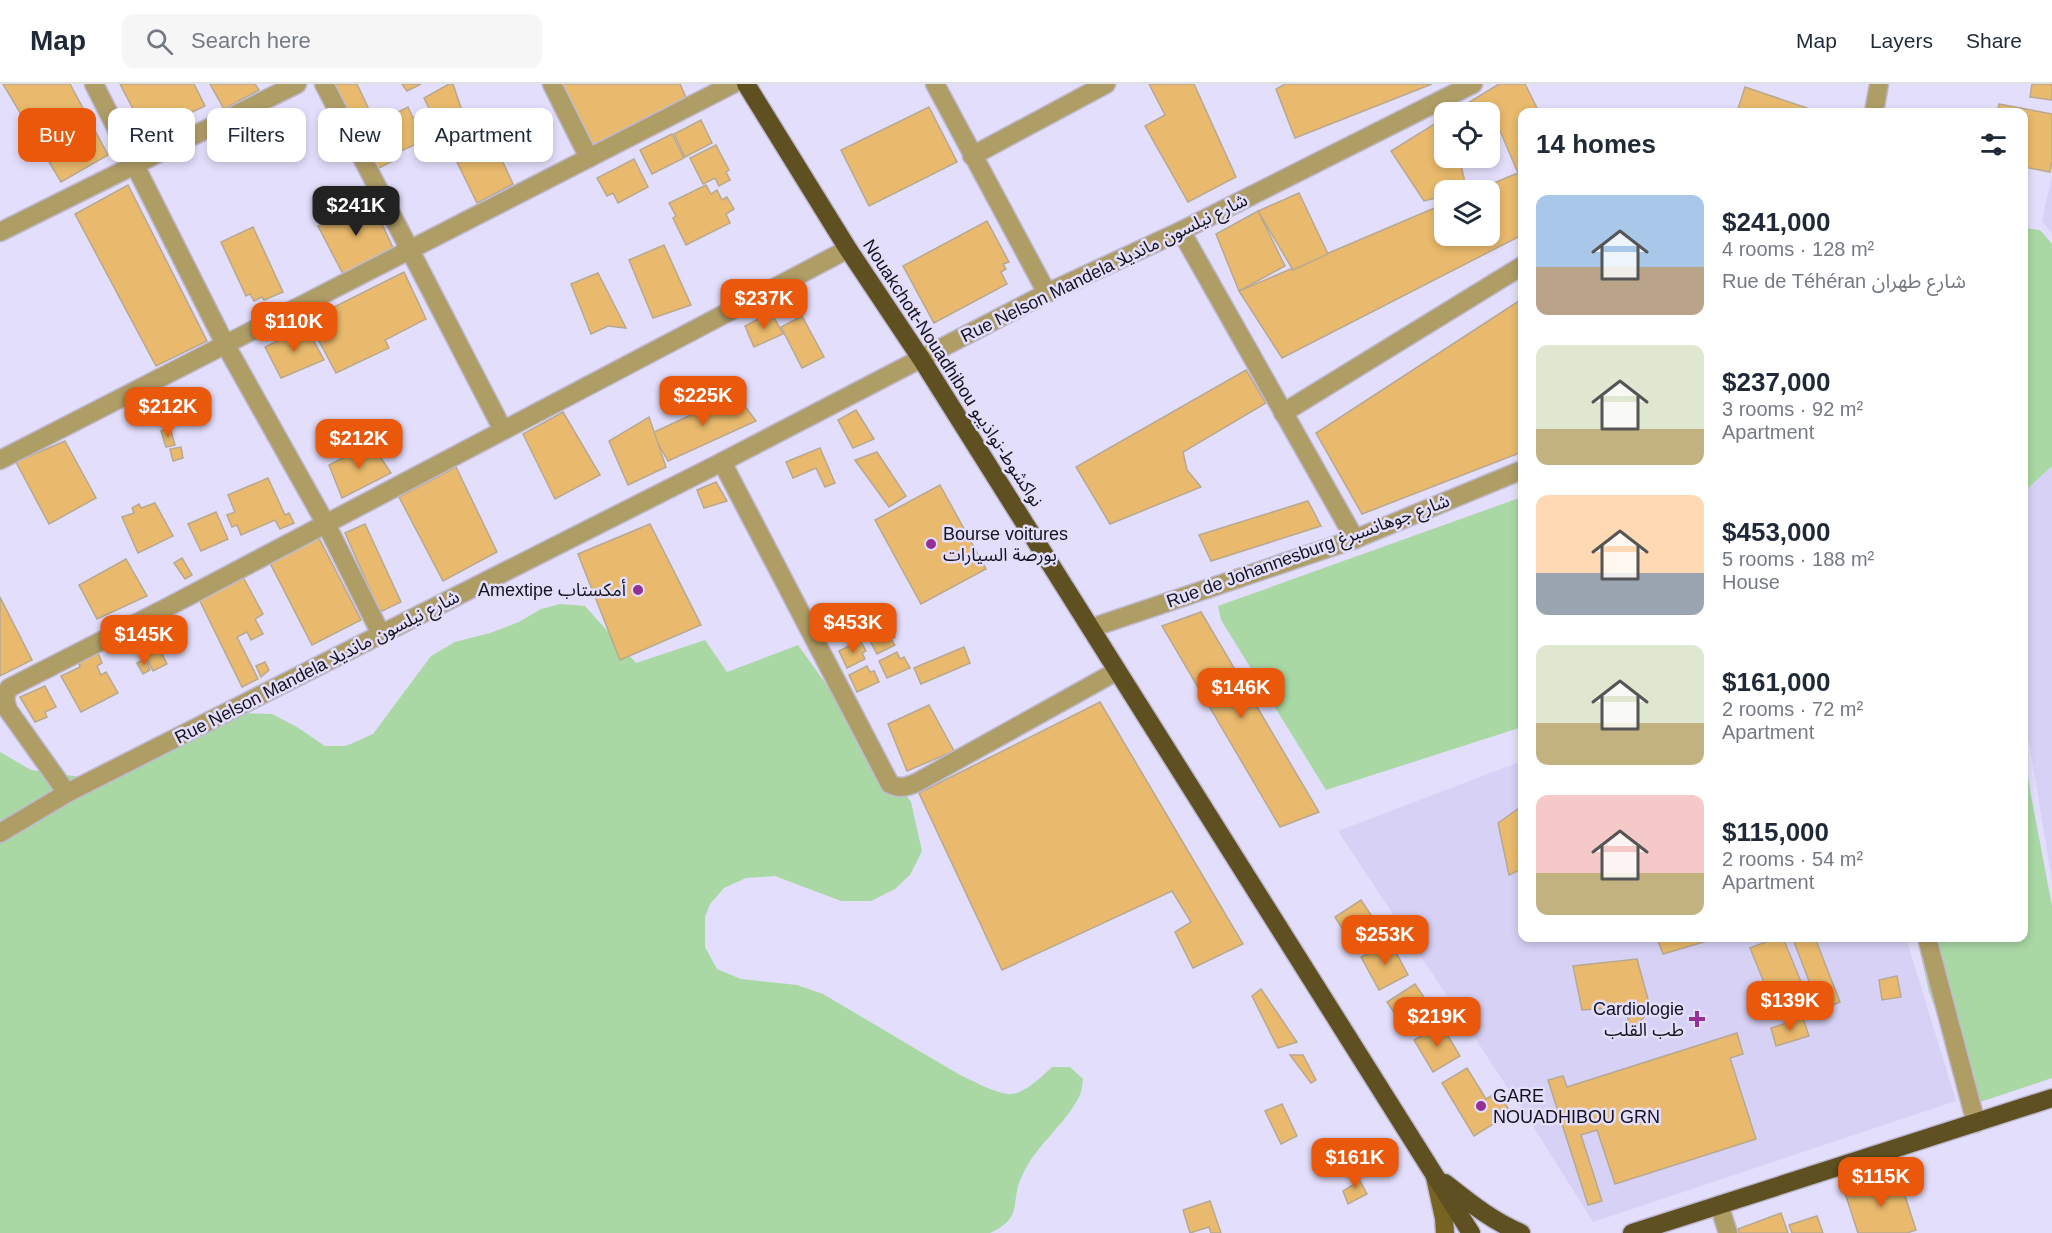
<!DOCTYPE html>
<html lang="en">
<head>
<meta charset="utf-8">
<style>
	body { margin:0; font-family:Arial,"Noto Sans Arabic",sans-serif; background:#f6f6f7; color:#1f2937; height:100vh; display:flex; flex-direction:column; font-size:22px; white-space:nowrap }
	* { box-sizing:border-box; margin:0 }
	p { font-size:20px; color:#747a83 }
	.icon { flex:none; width:33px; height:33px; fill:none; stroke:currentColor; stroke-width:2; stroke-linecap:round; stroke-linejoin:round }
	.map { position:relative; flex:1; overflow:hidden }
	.panel { position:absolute; left:1518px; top:24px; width:510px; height:834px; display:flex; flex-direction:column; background:#fff; border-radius:12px; box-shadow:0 3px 9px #0003 }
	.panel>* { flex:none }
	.hud { position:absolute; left:18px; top:24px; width:570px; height:54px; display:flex; gap:12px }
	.fabs { position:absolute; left:1434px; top:18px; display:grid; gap:12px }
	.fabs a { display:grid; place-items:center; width:66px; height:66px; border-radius:12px; background:#fff; box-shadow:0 3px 9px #0003; font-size:30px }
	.price { position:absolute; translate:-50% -51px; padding:0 14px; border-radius:12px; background:#ea580c; color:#fff; font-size:20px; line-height:39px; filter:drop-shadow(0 2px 3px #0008) }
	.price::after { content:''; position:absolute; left:50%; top:36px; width:18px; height:14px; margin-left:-9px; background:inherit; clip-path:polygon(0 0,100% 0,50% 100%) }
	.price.current { background:#222; color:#fff }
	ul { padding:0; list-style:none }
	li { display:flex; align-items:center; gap:18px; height:150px; padding:0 18px }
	li span { display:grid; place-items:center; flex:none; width:168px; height:120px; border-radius:12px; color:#555 }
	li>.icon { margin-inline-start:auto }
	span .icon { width:72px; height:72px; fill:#fffc; stroke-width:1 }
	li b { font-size:26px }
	h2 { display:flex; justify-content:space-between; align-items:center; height:72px; padding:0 18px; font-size:26px }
	.chip { padding:0 21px; border-radius:12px; background:#fff; box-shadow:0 3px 9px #0003; font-size:21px; line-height:54px }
	.chip.current { background:#ea580c; color:#fff }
	header { display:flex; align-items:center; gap:36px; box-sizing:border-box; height:84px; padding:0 30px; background:#fff; border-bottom:2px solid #e0e1e3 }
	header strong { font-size:28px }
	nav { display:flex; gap:33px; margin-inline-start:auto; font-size:21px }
	.search { width:420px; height:54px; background:#f6f6f7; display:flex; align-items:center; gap:15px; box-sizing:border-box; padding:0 21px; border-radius:12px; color:#747a83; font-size:22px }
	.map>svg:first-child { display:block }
	.built { fill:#d7d1f5 }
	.green { fill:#a9d8a4 }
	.building { fill:#e9ba6d; stroke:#b8a88f; stroke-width:1.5 }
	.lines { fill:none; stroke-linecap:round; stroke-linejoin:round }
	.minor-casing { stroke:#beb9d3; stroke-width:21 }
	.major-casing { stroke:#beb9d3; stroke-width:21 }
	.highway-casing { stroke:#beb9d3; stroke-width:21 }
	.minor { stroke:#af9d66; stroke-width:18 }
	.major { stroke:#776322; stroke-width:18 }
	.highway { stroke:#5f5021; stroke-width:18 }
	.poi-dot { fill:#933198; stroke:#e3defb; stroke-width:2 }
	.labels { text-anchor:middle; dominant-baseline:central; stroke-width:5; stroke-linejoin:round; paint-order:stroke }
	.street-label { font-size:18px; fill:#15131c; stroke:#e3defb }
	.poi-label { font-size:18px; fill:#15131c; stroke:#e3defb; text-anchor:start }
</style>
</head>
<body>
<header>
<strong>Map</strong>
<div class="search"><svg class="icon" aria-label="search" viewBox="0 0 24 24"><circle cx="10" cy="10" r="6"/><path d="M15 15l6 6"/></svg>Search here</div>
<nav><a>Map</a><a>Layers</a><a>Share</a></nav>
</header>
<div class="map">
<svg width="2052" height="1149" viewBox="0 0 2052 1149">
	<rect width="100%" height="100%" fill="#e3defb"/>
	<g class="built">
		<polygon points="2052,92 2052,150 2042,137"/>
		<polygon points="2052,382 2052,797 2024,627 2024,408"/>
		<polygon points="1522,677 1522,854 1906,854 1956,1017 1593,1138 1531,1039 1338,747"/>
	</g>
	<g class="green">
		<polygon points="2024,144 2040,146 2052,160 2052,382 2024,408"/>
		<polygon points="1522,413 1522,643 1326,706 1221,536 1218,522"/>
		<path d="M560,520L585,522L636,579L705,556L727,588L798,561L911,718L922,767L910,791L895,805L871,817H841L775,792L746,794L724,804L710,820L705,833V863L717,885L741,895L797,901L823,910L960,991C973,997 995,1009 1009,1010C1024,1011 1042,992 1052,983H1070L1083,995C1082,1001 1082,1008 1079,1013C1064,1042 1035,1062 1022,1092C1009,1119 1025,1133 990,1149H0V668L31,686L95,695L126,690L243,629L272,630L297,643L325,662H346L373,650L431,572L455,558L490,549L519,538L541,525Z"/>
		<polygon points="2024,663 2030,706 2052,822 2052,994 1971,1021 1929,908 1917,854 2024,854"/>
	</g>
	<g class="building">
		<polygon points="3,0 70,0 108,71 61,98"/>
		<polygon points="120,0 194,0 205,22 146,50"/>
		<polygon points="210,0 255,0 259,6 224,25"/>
		<polygon points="336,0 357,0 393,77 373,87 331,3"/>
		<polygon points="402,0 421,0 407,7"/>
		<polygon points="449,0 453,0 464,33 440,47 424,14"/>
		<polygon points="561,0 680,0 688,18 592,64"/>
		<polygon points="1149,0 1194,0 1236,93 1188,118 1145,42 1165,31"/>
		<polygon points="1285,0 1432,0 1295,54 1276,5"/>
		<polygon points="1499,0 1525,0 1539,28 1522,28 1522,151 1282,274 1239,207 1444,120 1444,152 1490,152 1490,106 1477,106 1518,89 1495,35 1490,37 1490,28 1453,28"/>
		<polygon points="2032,0 2052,0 2052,16 2030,13"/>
		<polygon points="1745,3 1807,24 1806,28 1737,28"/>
		<polygon points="1999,20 2052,30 2052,77 2050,88 2024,83 2024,28 1997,28"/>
		<polygon points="408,23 413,34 416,32 427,55 399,68 390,49 392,48 386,34"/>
		<polygon points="929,23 957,78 869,122 841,66"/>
		<polygon points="1444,34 1444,74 1459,74 1467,106 1444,106 1444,112 1424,117 1391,67"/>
		<polygon points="701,36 712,59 685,73 674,50"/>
		<polygon points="672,50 684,74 652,90 640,66"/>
		<polygon points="495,61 513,100 477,119 457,78"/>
		<polygon points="716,61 729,86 726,88 730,96 719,102 715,94 703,100 690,74"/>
		<polygon points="634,75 648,103 618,119 613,109 607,112 597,94"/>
		<polygon points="128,101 207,257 156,282 75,130"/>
		<polygon points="706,101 711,110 717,106 722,116 727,113 734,125 726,130 730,139 686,161 673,134 676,132 669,119"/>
		<polygon points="1299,109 1328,170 1293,186 1258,127"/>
		<polygon points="371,116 394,166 343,190 318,142"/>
		<polygon points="1258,127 1285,182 1239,207 1216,150"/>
		<polygon points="987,137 1009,178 1003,180 1006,185 1001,188 1007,200 934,239 903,182"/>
		<polygon points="253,143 283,208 264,216 262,213 254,217 250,210 246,212 221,158"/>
		<polygon points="664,161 691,221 653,234 629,176"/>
		<polygon points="404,188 426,235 385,256 389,264 336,289 308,236"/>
		<polygon points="598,189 626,244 608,242 591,250 571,200"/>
		<polygon points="1522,215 1522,368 1362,430 1316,349"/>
		<polygon points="771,228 783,250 754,263 745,242"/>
		<polygon points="802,232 824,273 802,284 781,243"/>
		<polygon points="306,243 324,276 281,294 265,263"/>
		<polygon points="1246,286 1266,319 1183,368 1187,386 1201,403 1110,440 1076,383"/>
		<polygon points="736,310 756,337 668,377 652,349"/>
		<polygon points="856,326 874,355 853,364 838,336"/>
		<polygon points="563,328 600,391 555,415 523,350"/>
		<polygon points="649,333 666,383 628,401 609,357"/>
		<polygon points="170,344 175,361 166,363 161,347"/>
		<polygon points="65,357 96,414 49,440 16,378"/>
		<polygon points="371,359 391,389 342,414 329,381"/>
		<polygon points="181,363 183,374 173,377 170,365"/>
		<polygon points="820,364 835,399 825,403 816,384 793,394 786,378"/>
		<polygon points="877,368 906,412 889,423 855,376"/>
		<polygon points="456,383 497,468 443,497 399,413"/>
		<polygon points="268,394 285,431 289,429 294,439 280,445 275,436 241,451 237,441 232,443 227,431 235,428 228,411"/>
		<polygon points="716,398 727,417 704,424 697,406"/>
		<polygon points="940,401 986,485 921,520 875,436"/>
		<polygon points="1308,417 1321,442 1211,477 1199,451"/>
		<polygon points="155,419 173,452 138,469 122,433 134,429 132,424 139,420 141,424"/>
		<polygon points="216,428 228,455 201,467 188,440"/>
		<polygon points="365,440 401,518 380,528 345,449"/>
		<polygon points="650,440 701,541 620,576 578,470"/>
		<polygon points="319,454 361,536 312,561 270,479"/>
		<polygon points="182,474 192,491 185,495 174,479"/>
		<polygon points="126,475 147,512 97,535 79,501"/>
		<polygon points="242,491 263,530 255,535 263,550 251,556 247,548 237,553 258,595 242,603 198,513"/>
		<polygon points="0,513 32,576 0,592"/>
		<polygon points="1201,528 1319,728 1280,743 1162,542"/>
		<polygon points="890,542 895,553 891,555 895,561 877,570 868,553"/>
		<polygon points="860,556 866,567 862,569 865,575 847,584 839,567"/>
		<polygon points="964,563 970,579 921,600 914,584"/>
		<polygon points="160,566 167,580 153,587 146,573"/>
		<polygon points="897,568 900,575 904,573 910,584 887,594 879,577"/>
		<polygon points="98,569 102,579 97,582 101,591 106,588 118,609 81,628 61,592 80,583 79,578"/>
		<polygon points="145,575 150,586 143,590 137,579"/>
		<polygon points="265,578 269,586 261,593 256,582"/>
		<polygon points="867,582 870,588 874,587 879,598 857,608 849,591"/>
		<polygon points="45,602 56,623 45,628 47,633 35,638 20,613"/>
		<polygon points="1100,618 1243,860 1193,884 1175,848 1191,838 1172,807 1002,886 919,709"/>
		<polygon points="929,621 954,667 907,687 888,640"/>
		<polygon points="1522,722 1522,785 1509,791 1498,739"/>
		<polygon points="1361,816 1383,849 1356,866 1335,833"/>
		<polygon points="1657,854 1717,854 1663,870"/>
		<polygon points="1776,854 1783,854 1804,905 1772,918 1750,864"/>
		<polygon points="1797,854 1815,854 1840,918 1820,926 1793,855"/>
		<polygon points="1390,857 1408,891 1379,906 1361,873"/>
		<polygon points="1637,875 1651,926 1630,947 1626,923 1582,926 1573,882"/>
		<polygon points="1897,892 1901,913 1882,916 1879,896"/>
		<polygon points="1415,900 1436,931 1408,949 1387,918"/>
		<polygon points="1261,905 1297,958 1278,964 1252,912"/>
		<polygon points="1803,934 1809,952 1776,962 1771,944"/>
		<polygon points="1441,940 1460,972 1433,988 1414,956"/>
		<polygon points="1737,949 1743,970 1730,974 1756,1055 1615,1100 1597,1046 1581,1051 1602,1117 1588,1121 1548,996 1563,992 1567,1003"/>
		<polygon points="1290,971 1303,971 1316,996 1311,999"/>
		<polygon points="1467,984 1486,1015 1498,1008 1511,1029 1474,1052 1442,999"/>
		<polygon points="1282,1020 1297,1052 1281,1060 1265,1027"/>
		<polygon points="1353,1084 1367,1110 1348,1120 1343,1107 1356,1099 1348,1087"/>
		<polygon points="1898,1090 1916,1146 1907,1149 1858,1149 1845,1109"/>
		<polygon points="1210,1117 1221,1149 1211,1149 1209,1143 1190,1149 1183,1126"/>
		<polygon points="1781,1129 1788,1149 1739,1149 1738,1145"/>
		<polygon points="1817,1132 1823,1149 1792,1149 1789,1141"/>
	</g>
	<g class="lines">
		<defs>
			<g id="minor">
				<polyline points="94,0 225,260 326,440 381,550"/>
				<polyline points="324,0 503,346"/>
				<polyline points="552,0 589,74"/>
				<polyline points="935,0 1047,209"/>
				<polyline points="1874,28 1879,0"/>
				<polyline points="972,72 1106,0"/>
				<polyline points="1181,147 1355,455"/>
				<polyline points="0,148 297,0"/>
				<polyline points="1283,329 1522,182"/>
				<polyline points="0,376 733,0"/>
				<path d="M722,378L890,700C900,705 906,703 916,699L1117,587"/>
				<polyline points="1091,544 1355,455 1522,386"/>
				<path d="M67,709L8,626C5,617 4,612 9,604L166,524L848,165"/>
				<polyline points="0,749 67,709 722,378 1047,209 1181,147 1473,0"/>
				<polyline points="1927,854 1976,1039"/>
				<polyline points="1719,1121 1728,1149"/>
			</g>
			<polyline id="major" points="1435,1093 1444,1134 1445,1149"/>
			<g id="highway">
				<polyline points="746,0 848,165 922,276 1471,1149"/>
				<path d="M1445,1099C1469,1118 1492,1137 1521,1149"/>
				<polyline points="1632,1149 2052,1014"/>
			</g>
		</defs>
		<use href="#minor" class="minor-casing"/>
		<use href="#major" class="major-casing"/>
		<use href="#highway" class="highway-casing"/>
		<use href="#minor" class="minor"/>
		<use href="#major" class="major"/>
		<use href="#highway" class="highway"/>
	</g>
	<g class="poi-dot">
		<circle cx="931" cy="460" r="6"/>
		<circle cx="638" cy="506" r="6"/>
		<path d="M1694 926h6v6h6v6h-6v6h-6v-6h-6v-6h6z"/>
		<circle cx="1481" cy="1022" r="6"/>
	</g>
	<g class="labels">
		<g class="street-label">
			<text transform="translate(1104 184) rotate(-26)">Rue Nelson Mandela شارع نيلسون مانديلا</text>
			<text transform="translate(953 289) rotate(57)">Nouakchott-Nouadhibou نواكشوط-نواذيبو</text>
			<text transform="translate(1308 467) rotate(-20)">Rue de Johannesburg شارع جوهانسبرغ</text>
			<text transform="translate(317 583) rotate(-27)">Rue Nelson Mandela شارع نيلسون مانديلا</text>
		</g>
		<g class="poi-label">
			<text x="943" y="450">Bourse voitures<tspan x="943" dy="21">بورصة السيارات</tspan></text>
			<text x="626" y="506" text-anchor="end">Amextipe أمكستاب</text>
			<text x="1684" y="925" text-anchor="end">Cardiologie<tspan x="1684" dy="21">طب القلب</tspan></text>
			<text x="1493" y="1012">GARE<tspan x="1493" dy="21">NOUADHIBOU GRN</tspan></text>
		</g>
	</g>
</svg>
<div class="fabs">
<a><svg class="icon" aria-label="locate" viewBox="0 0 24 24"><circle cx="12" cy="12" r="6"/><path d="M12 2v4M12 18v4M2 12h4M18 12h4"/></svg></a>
<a><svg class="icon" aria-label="layers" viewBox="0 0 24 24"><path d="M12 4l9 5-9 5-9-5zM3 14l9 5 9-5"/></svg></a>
</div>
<b class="price current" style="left:356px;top:153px">$241K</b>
<b class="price" style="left:764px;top:246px">$237K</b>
<b class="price" style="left:294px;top:269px">$110K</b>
<b class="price" style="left:703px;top:343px">$225K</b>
<b class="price" style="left:168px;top:354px">$212K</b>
<b class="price" style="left:359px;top:386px">$212K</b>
<b class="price" style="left:853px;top:570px">$453K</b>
<b class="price" style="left:144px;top:582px">$145K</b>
<b class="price" style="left:1241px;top:635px">$146K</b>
<b class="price" style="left:1385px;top:882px">$253K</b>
<b class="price" style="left:1790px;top:948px">$139K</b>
<b class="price" style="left:1437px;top:964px">$219K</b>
<b class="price" style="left:1355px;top:1105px">$161K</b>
<b class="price" style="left:1881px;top:1124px">$115K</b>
<div class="hud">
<a class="chip current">Buy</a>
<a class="chip">Rent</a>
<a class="chip">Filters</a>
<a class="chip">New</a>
<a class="chip">Apartment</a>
</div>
<section class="panel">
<h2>14 homes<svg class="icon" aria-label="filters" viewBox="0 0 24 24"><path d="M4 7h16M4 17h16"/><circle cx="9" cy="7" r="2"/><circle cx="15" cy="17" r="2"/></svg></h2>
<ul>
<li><span style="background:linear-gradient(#a9c7e8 60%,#b9a48a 0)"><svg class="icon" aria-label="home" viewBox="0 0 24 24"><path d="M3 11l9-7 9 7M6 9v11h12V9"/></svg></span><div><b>$241,000</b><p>4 rooms · 128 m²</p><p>Rue de Téhéran شارع طهران</p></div></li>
<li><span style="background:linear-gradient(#dfe7d0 70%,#c2b280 0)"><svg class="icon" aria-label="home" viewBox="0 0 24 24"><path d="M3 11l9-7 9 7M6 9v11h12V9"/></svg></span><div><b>$237,000</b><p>3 rooms · 92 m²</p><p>Apartment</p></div></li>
<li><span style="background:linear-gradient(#ffd9b3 65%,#9aa5b1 0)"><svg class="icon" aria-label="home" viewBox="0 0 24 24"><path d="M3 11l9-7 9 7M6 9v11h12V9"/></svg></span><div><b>$453,000</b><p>5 rooms · 188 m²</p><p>House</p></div></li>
<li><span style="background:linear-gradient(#dfe7d0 65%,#c2b280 0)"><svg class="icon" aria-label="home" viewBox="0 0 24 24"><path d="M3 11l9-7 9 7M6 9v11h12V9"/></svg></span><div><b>$161,000</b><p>2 rooms · 72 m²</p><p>Apartment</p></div></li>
<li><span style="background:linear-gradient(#f6c9c9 65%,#c2b280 0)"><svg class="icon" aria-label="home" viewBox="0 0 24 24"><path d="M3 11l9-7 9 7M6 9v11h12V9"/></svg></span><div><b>$115,000</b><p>2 rooms · 54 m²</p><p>Apartment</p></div></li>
</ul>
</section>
</div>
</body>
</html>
